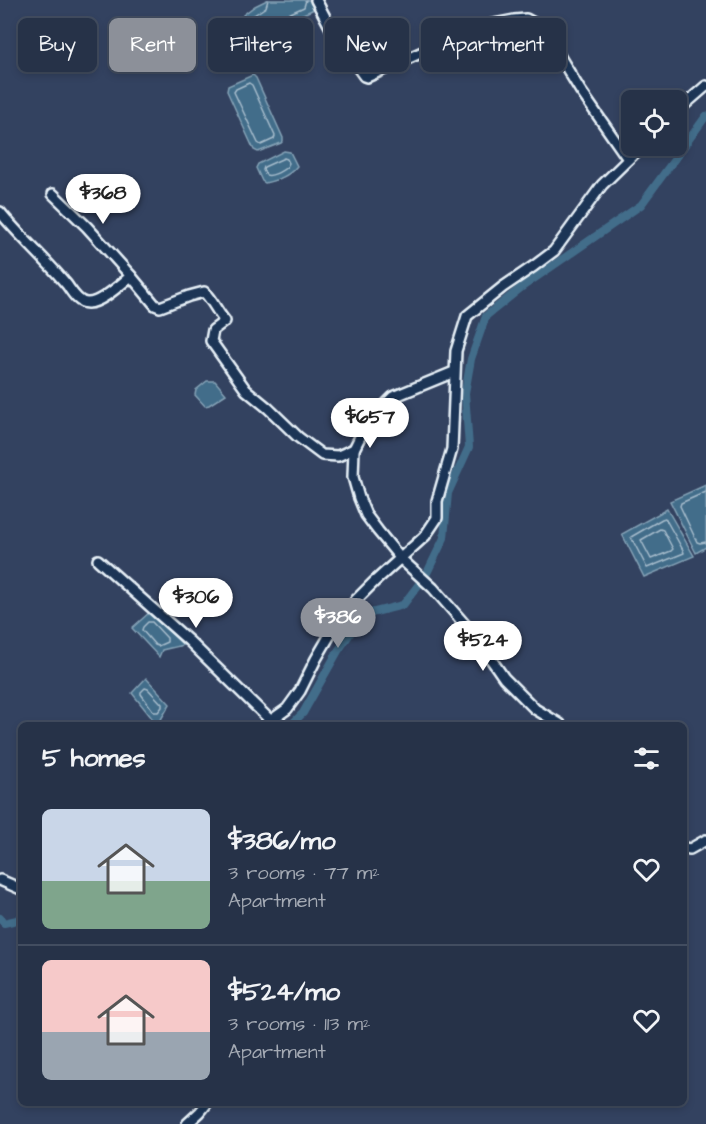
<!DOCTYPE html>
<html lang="en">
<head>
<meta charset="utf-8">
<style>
	body { margin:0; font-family:"Architects Daughter",sans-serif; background:#323e52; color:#f1f3f6; height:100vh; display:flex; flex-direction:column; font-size:22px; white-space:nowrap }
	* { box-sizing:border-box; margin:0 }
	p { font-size:20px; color:#a4aab4 }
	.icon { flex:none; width:33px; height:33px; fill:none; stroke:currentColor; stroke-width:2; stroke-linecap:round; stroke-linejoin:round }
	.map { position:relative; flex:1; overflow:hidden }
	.sheet { position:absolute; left:18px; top:722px; width:669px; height:384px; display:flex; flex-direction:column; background:#263248; border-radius:9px; box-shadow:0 3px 9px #0003,0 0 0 2px #424d60 }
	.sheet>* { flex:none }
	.top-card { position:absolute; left:18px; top:18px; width:670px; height:54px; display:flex; gap:12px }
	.controls { position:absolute; left:621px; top:90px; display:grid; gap:12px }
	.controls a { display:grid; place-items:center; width:66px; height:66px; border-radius:9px; background:#263248; box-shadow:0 3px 9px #0003,0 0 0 2px #424d60; font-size:30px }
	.price { position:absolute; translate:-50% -51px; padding:0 14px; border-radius:21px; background:#fff; color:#222; font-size:20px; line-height:39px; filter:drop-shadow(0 2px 3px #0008) }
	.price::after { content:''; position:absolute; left:50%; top:36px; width:18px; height:14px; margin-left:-9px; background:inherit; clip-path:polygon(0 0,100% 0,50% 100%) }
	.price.selected { background:#8c9099; color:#fff }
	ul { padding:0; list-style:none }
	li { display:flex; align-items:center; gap:18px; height:150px; padding:0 24px }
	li+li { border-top:2px solid #424d60 }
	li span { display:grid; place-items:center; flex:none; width:168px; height:120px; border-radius:9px; color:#555 }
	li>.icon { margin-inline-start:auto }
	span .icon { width:72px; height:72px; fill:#fffc; stroke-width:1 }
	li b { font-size:26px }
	h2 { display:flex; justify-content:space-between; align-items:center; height:72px; padding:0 24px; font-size:26px }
	.tag { padding:0 21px; border-radius:9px; background:#263248; box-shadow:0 3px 9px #0003,0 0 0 2px #424d60; font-size:21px; line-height:54px }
	.tag.selected { background:#8c9099; color:#fff }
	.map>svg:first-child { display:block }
	.water { fill:#436d8a; stroke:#85a2b6; stroke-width:1.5 }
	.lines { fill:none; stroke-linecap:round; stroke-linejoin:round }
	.shore { stroke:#a6bccc; stroke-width:1.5 }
	.canal { stroke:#436d8a; stroke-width:8 }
	.minor-casing { stroke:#e8f1f8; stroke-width:14 }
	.minor { stroke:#1d3557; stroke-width:9 }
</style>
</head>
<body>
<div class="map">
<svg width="706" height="1124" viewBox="0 0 706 1124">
	<rect width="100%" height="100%" fill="#334260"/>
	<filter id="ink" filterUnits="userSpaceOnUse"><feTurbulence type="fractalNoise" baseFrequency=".0167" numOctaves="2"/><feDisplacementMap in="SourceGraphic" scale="12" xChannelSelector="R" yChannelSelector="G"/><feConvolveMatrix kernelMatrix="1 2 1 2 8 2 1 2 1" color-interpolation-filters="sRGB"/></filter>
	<g filter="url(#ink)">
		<g class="water">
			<polygon points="267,0 311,0 314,8 312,10 254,36 243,15 255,6"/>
			<polygon points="253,75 256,78 283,138 283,141 281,143 258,152 254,150 227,91 228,86"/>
			<path d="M284,151L290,152L297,166C289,176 278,180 265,183L262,181L256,168L258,164Z"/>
			<polygon points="207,381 215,381 226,394 209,405 205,406 195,395 196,390"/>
			<polygon points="706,485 706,547 696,553 670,501"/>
			<polygon points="667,509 694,556 644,577 622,534"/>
			<polygon points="150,612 183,645 162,650 159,657 132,628"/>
			<polygon points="146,678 170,704 160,721 155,722 132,693"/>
		</g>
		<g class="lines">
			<g class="shore">
				<polyline points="268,0 266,7 251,17 251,19 256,27 259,27 304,7 306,0"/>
				<polygon points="249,83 252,85 275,136 274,139 261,145 258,143 234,92 236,89"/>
				<path d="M284,158L287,159L289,163L287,167C281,171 273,177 266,175L263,170L264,167Z"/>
				<polyline points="706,492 681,503 680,506 697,542 700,543 706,542"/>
				<polygon points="665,518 683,550 684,553 647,568 631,537 662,519"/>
				<polygon points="660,529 663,530 673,549 671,551 651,559 641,540"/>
				<polygon points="148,622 152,622 167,638 167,642 158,646 155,645 142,630 143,627"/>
				<polygon points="145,688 148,689 162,704 162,707 158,712 154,712 141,694 141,692"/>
			</g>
			<g class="canal">
				<polyline points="292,724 303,713 338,651 363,615 403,605 426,575 444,538 448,493 469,447 465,393 471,359 486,316 522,287 641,205 706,116"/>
				<polyline points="0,918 4,923 17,920 21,917"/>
			</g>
			<defs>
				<g id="minor">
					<polyline points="316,0 335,36 364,76 367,77 478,27 514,20 526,19 539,26 548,37 580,90 628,159"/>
					<polyline points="676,112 706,86"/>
					<polyline points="53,194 87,227 131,276"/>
					<path d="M0,212C21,238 46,259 67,285C72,292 78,303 87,303C100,304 121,284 131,276L155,305L160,307L189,296L204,292C213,301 217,312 225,321L213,330L211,341L246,390L268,408L298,437L322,455L338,456L354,449"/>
					<polyline points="454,372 393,397 367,423 354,449 353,477 359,498 366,515 378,531 401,559 433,588 475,636 504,678 535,709 560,724"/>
					<polyline points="98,560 189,641 271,721"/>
					<polyline points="266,724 287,709 300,691 316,659 334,628 356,600 374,582 425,536 437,518 437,501 452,449 456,351 467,316 503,287 534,266 554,251 602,185 642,146"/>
					<polyline points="684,848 690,849 706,840"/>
					<polyline points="0,880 21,889"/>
					<polyline points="187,1124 200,1112 208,1102"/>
				</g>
			</defs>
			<use href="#minor" class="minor-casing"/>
			<use href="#minor" class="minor"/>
		</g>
	</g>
</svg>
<div class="controls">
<a><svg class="icon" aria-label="locate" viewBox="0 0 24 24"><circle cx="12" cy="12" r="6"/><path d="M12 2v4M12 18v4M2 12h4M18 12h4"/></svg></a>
</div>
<b class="price" style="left:103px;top:225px">$368</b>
<b class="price" style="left:370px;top:449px">$657</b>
<b class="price" style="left:196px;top:629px">$306</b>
<b class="price selected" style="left:338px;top:649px">$386</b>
<b class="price" style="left:483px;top:672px">$524</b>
<div class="top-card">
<a class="tag">Buy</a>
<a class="tag selected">Rent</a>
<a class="tag">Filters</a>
<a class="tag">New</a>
<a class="tag">Apartment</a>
</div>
<section class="sheet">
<h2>5 homes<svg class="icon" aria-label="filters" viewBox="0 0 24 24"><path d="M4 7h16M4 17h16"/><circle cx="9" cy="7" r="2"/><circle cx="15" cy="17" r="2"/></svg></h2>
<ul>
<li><span style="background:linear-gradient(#c9d6e8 60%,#7fa58c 0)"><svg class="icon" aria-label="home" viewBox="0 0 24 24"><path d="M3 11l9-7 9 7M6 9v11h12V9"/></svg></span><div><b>$386/mo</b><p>3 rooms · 77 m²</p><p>Apartment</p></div><svg class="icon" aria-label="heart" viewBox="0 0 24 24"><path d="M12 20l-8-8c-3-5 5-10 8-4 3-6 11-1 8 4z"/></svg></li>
<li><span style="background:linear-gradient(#f6c9c9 60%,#9aa5b1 0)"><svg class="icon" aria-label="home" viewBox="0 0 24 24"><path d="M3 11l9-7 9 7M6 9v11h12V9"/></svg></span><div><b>$524/mo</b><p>3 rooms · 113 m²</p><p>Apartment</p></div><svg class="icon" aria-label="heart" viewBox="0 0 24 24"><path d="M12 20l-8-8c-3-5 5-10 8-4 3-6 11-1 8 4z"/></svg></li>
</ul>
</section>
</div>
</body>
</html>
